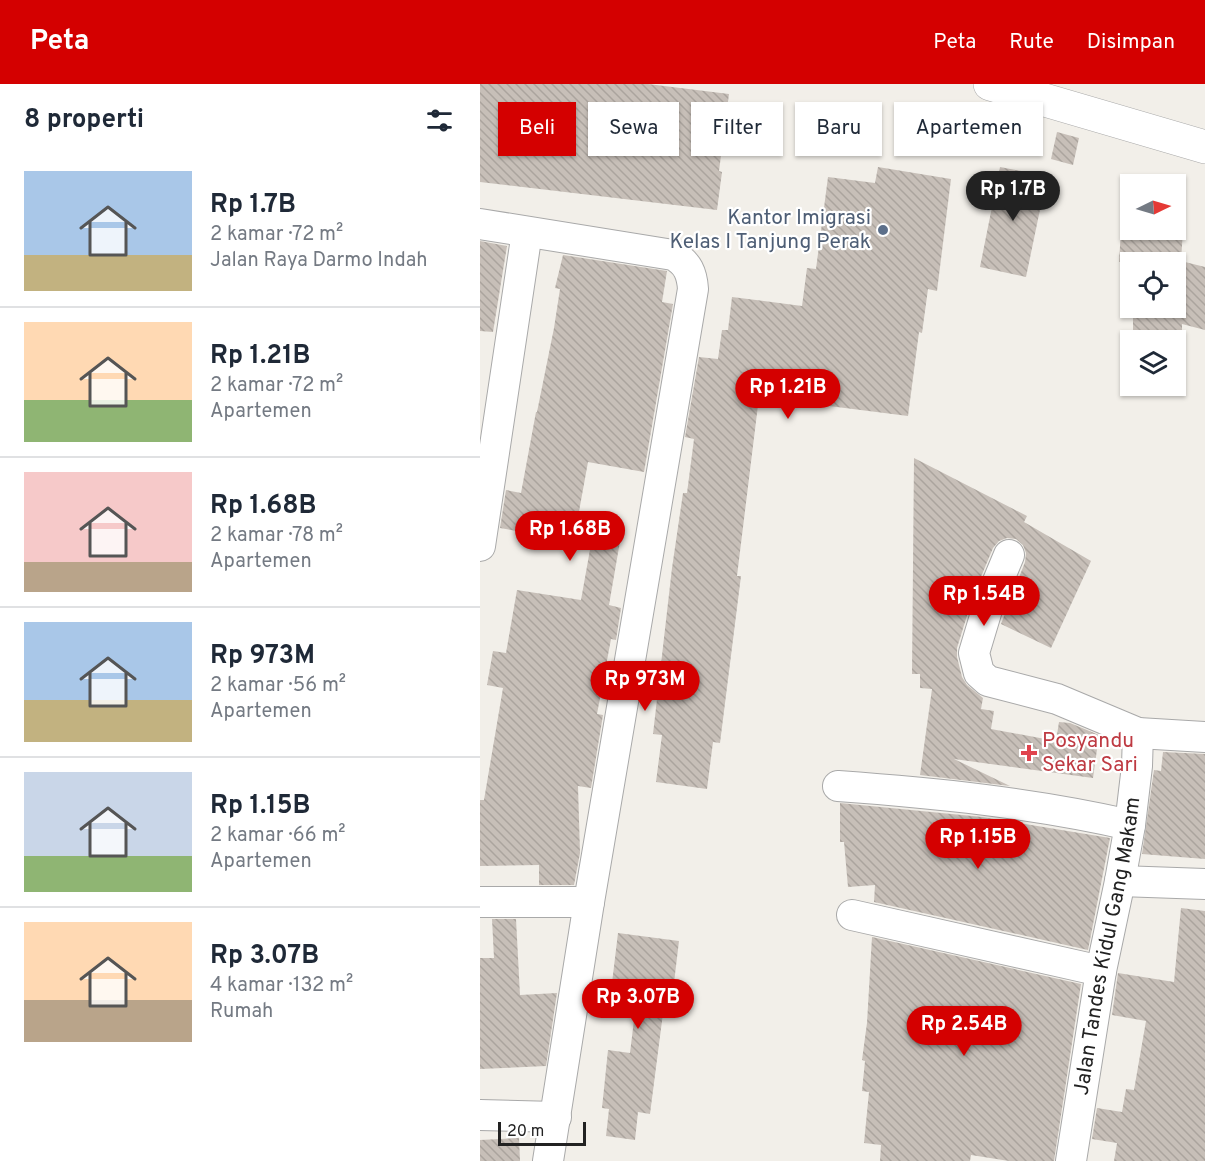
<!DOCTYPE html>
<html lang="id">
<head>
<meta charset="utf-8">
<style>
	body { margin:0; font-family:Overpass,sans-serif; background:#f2f2f3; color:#1f2937; height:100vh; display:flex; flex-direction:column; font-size:22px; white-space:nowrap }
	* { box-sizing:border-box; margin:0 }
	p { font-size:20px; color:#747a83 }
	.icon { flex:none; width:33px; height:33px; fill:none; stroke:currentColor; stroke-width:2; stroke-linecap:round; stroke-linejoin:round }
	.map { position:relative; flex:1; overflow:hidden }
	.side { display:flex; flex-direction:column; background:#fff; width:480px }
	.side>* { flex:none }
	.banner { position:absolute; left:18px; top:18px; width:570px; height:54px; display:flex; gap:12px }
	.needle { width:39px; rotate:85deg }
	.fabs { position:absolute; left:640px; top:90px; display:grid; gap:12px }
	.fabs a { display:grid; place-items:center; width:66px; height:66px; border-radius:0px; background:#fff; box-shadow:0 2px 4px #0004; font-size:30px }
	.scale { position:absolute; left:18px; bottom:15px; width:88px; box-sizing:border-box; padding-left:6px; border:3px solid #222; border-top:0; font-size:16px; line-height:21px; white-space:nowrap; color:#222; -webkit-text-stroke:4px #fff; paint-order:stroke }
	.price { position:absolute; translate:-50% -51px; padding:0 14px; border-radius:21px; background:#d40000; color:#fff; font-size:20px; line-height:39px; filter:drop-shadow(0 2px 3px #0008) }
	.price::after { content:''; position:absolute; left:50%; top:36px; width:18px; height:14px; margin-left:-9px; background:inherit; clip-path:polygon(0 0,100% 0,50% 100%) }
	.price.on { background:#222; color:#fff }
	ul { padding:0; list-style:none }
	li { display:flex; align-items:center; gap:18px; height:150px; padding:0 24px }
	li+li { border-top:2px solid #e0e1e3 }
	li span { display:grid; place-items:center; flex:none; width:168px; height:120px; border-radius:0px; color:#555 }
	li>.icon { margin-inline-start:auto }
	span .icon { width:72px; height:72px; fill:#fffc; stroke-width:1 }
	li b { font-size:26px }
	h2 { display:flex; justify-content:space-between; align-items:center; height:72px; padding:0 24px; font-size:26px }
	.tag { padding:0 21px; border-radius:0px; background:#fff; box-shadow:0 2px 4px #0004; font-size:21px; line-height:54px }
	.tag.on { background:#d40000; color:#fff }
	header { display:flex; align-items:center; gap:36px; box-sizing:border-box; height:84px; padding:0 30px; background:#d40000; color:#fff }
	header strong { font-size:28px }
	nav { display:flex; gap:33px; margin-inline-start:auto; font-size:21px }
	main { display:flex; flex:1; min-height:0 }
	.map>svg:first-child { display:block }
	.building { fill:url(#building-back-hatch) }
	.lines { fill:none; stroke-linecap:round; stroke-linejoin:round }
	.minor-casing { stroke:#a9a9a9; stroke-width:32 }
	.tertiary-casing { stroke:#a9a9a9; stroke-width:34 }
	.minor { stroke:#fff; stroke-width:30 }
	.tertiary { stroke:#fff; stroke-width:33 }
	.service-dot { fill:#5c6f8a; stroke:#fff; stroke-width:2 }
	.health-dot { fill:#e0444e; stroke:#fff; stroke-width:2 }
	.labels { text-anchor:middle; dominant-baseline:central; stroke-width:4.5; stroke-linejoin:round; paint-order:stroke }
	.service-label { font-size:21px; fill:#4e5e75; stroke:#fff; text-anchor:end }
	.health-label { font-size:21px; fill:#be3a42; stroke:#fff; text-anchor:start }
	.street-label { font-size:21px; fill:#222; stroke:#fff }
</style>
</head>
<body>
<header>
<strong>Peta</strong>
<nav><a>Peta</a><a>Rute</a><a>Disimpan</a></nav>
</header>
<main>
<section class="side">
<h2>8 properti<svg class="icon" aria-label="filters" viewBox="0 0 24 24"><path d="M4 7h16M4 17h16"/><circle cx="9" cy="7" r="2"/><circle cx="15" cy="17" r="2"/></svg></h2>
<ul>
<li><span style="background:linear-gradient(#a9c7e8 70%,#c2b280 0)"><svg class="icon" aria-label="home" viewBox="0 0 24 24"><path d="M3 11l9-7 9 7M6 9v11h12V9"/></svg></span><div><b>Rp 1.7B</b><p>2 kamar · 72 m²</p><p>Jalan Raya Darmo Indah</p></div></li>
<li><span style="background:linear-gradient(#ffd9b3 65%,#8fb573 0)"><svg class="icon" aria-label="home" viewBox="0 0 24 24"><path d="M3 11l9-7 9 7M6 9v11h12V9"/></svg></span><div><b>Rp 1.21B</b><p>2 kamar · 72 m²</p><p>Apartemen</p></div></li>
<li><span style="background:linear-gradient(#f6c9c9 75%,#b9a48a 0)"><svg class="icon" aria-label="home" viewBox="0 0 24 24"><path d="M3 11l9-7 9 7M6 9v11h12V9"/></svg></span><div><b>Rp 1.68B</b><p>2 kamar · 78 m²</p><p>Apartemen</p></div></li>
<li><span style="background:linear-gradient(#a9c7e8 65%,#c2b280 0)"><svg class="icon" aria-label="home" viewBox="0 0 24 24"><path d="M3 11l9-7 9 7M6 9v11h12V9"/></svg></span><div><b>Rp 973M</b><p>2 kamar · 56 m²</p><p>Apartemen</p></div></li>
<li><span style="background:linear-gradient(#c9d6e8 70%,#8fb573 0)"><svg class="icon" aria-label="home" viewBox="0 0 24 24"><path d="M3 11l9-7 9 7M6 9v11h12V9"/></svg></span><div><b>Rp 1.15B</b><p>2 kamar · 66 m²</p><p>Apartemen</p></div></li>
<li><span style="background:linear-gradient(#ffd9b3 65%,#b9a48a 0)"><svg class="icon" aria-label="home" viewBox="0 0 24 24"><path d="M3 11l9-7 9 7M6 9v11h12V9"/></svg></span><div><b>Rp 3.07B</b><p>4 kamar · 132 m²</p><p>Rumah</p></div></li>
</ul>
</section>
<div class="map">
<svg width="725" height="1077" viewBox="0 0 725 1077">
	<defs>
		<pattern id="building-back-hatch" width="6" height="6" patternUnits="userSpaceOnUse" patternTransform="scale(1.5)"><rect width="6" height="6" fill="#c7bfb8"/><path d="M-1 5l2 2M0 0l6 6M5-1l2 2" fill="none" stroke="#aba49e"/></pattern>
	</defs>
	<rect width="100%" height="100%" fill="#f2efe9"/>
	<g class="building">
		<polygon points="0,0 168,0 249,10 239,87 242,88 237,126 0,98"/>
		<polygon points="577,48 599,54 593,81 571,75"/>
		<polygon points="398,83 471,95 457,207 448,205 442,249 439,248 428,332 279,313 257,492 261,492 240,659 233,658 227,705 176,698 182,651 173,650 192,484 203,409 207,409 214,355 205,353 219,273 238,275 242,246 248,246 252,213 322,222 327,184 336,185 348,93 395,99"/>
		<polygon points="520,83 567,92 546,193 500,183"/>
		<polygon points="641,146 703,146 701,177 725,183 725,246 702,240 702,248 653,248 653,224 696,224 696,178 639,178"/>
		<polygon points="0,157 27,162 13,248 0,247"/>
		<polygon points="83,171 187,187 182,218 193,220 164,388 108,378 98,433 143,440 129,521 141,524 136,556 131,555 117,630 123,631 111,704 98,702 100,769 94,801 59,801 59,781 0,782 0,716 4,716 23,604 7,601 13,567 26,569 37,506 101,516 111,460 20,444 26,406 41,409 56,328 57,328 74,244 80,205 75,204"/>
		<polygon points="434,374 547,432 544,438 611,477 571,564 521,540 545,478 546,469 543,461 536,455 527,454 519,457 513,464 493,512 477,564 477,573 482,593 487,601 503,614 501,625 514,627 511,645 576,657 579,638 590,639 619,651 613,694 474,675 530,702 440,691 452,605 440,604 440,590 432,590"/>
		<polygon points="683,668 725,670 725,775 662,770 674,686 681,687"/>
		<polygon points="360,719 502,733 630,754 608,866 394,818 395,801 368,803 364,758 360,758"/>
		<polygon points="701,824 725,827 725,1077 634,1077 637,1059 612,1055 617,1024 642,1028 646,1005 654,1006 666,937 632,931 638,889 694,898"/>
		<polygon points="12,835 36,835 40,911 77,909 66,982 0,985 0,874 14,874"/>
		<polygon points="138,849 199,857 193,907 186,906 170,1030 158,1028 155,1056 126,1052 129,1025 122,1024 128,966 150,969 158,903 132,899"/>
		<polygon points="392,853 601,900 574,1077 529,1077 491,1071 490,1077 400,1077 401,1061 384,1059 389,1008 382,1007 385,977 382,976 387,939"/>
		<polygon points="39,1054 40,1077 0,1077 0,1056"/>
	</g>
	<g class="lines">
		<defs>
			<g id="minor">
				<path d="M0,140L193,171C208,179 212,190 213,205L109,818L68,1077"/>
				<polyline points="0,462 47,148"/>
				<polyline points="529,471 509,519 494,569 499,589 508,597 577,615 658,649 725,653"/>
				<path d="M358,702C456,709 553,719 650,741"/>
				<polyline points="640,797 725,800"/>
				<polyline points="0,818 109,818"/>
				<polyline points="372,831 621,887"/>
				<polyline points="0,1031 76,1033"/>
				<path id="s1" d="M591,1077L621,887L640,797L650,741L657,682L658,649"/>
			</g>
			<polyline id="tertiary" points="510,0 725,63"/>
		</defs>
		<use href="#minor" class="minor-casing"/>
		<use href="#tertiary" class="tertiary-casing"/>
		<use href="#minor" class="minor"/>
		<use href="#tertiary" class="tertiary"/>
	</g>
	<circle class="service-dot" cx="403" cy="146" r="6"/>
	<path class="health-dot" d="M546 660h6v6h6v6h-6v6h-6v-6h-6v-6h6z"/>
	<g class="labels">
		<g class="service-label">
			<text x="391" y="134">Kantor Imigrasi<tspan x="391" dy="24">Kelas I Tanjung Perak</tspan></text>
		</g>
		<g class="health-label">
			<text x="562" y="657">Posyandu<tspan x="562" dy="24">Sekar Sari</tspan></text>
		</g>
		<g class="street-label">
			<text stroke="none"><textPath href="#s1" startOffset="218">Jalan Tandes Kidul Gang Makam</textPath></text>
		</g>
	</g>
</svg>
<div class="fabs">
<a><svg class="needle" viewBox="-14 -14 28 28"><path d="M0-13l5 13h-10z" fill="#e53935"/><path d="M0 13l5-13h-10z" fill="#747a83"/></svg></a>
<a><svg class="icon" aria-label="locate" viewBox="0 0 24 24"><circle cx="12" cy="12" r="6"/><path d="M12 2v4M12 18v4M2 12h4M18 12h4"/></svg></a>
<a><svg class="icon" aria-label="layers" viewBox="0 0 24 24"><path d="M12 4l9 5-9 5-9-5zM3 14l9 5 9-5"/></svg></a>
</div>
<div class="scale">20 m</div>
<b class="price on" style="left:533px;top:138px">Rp 1.7B</b>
<b class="price" style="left:308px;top:336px">Rp 1.21B</b>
<b class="price" style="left:90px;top:478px">Rp 1.68B</b>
<b class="price" style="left:504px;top:543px">Rp 1.54B</b>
<b class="price" style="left:165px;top:628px">Rp 973M</b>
<b class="price" style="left:498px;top:786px">Rp 1.15B</b>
<b class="price" style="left:158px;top:946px">Rp 3.07B</b>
<b class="price" style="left:484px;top:973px">Rp 2.54B</b>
<div class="banner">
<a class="tag on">Beli</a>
<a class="tag">Sewa</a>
<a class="tag">Filter</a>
<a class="tag">Baru</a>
<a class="tag">Apartemen</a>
</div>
</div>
</main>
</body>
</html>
